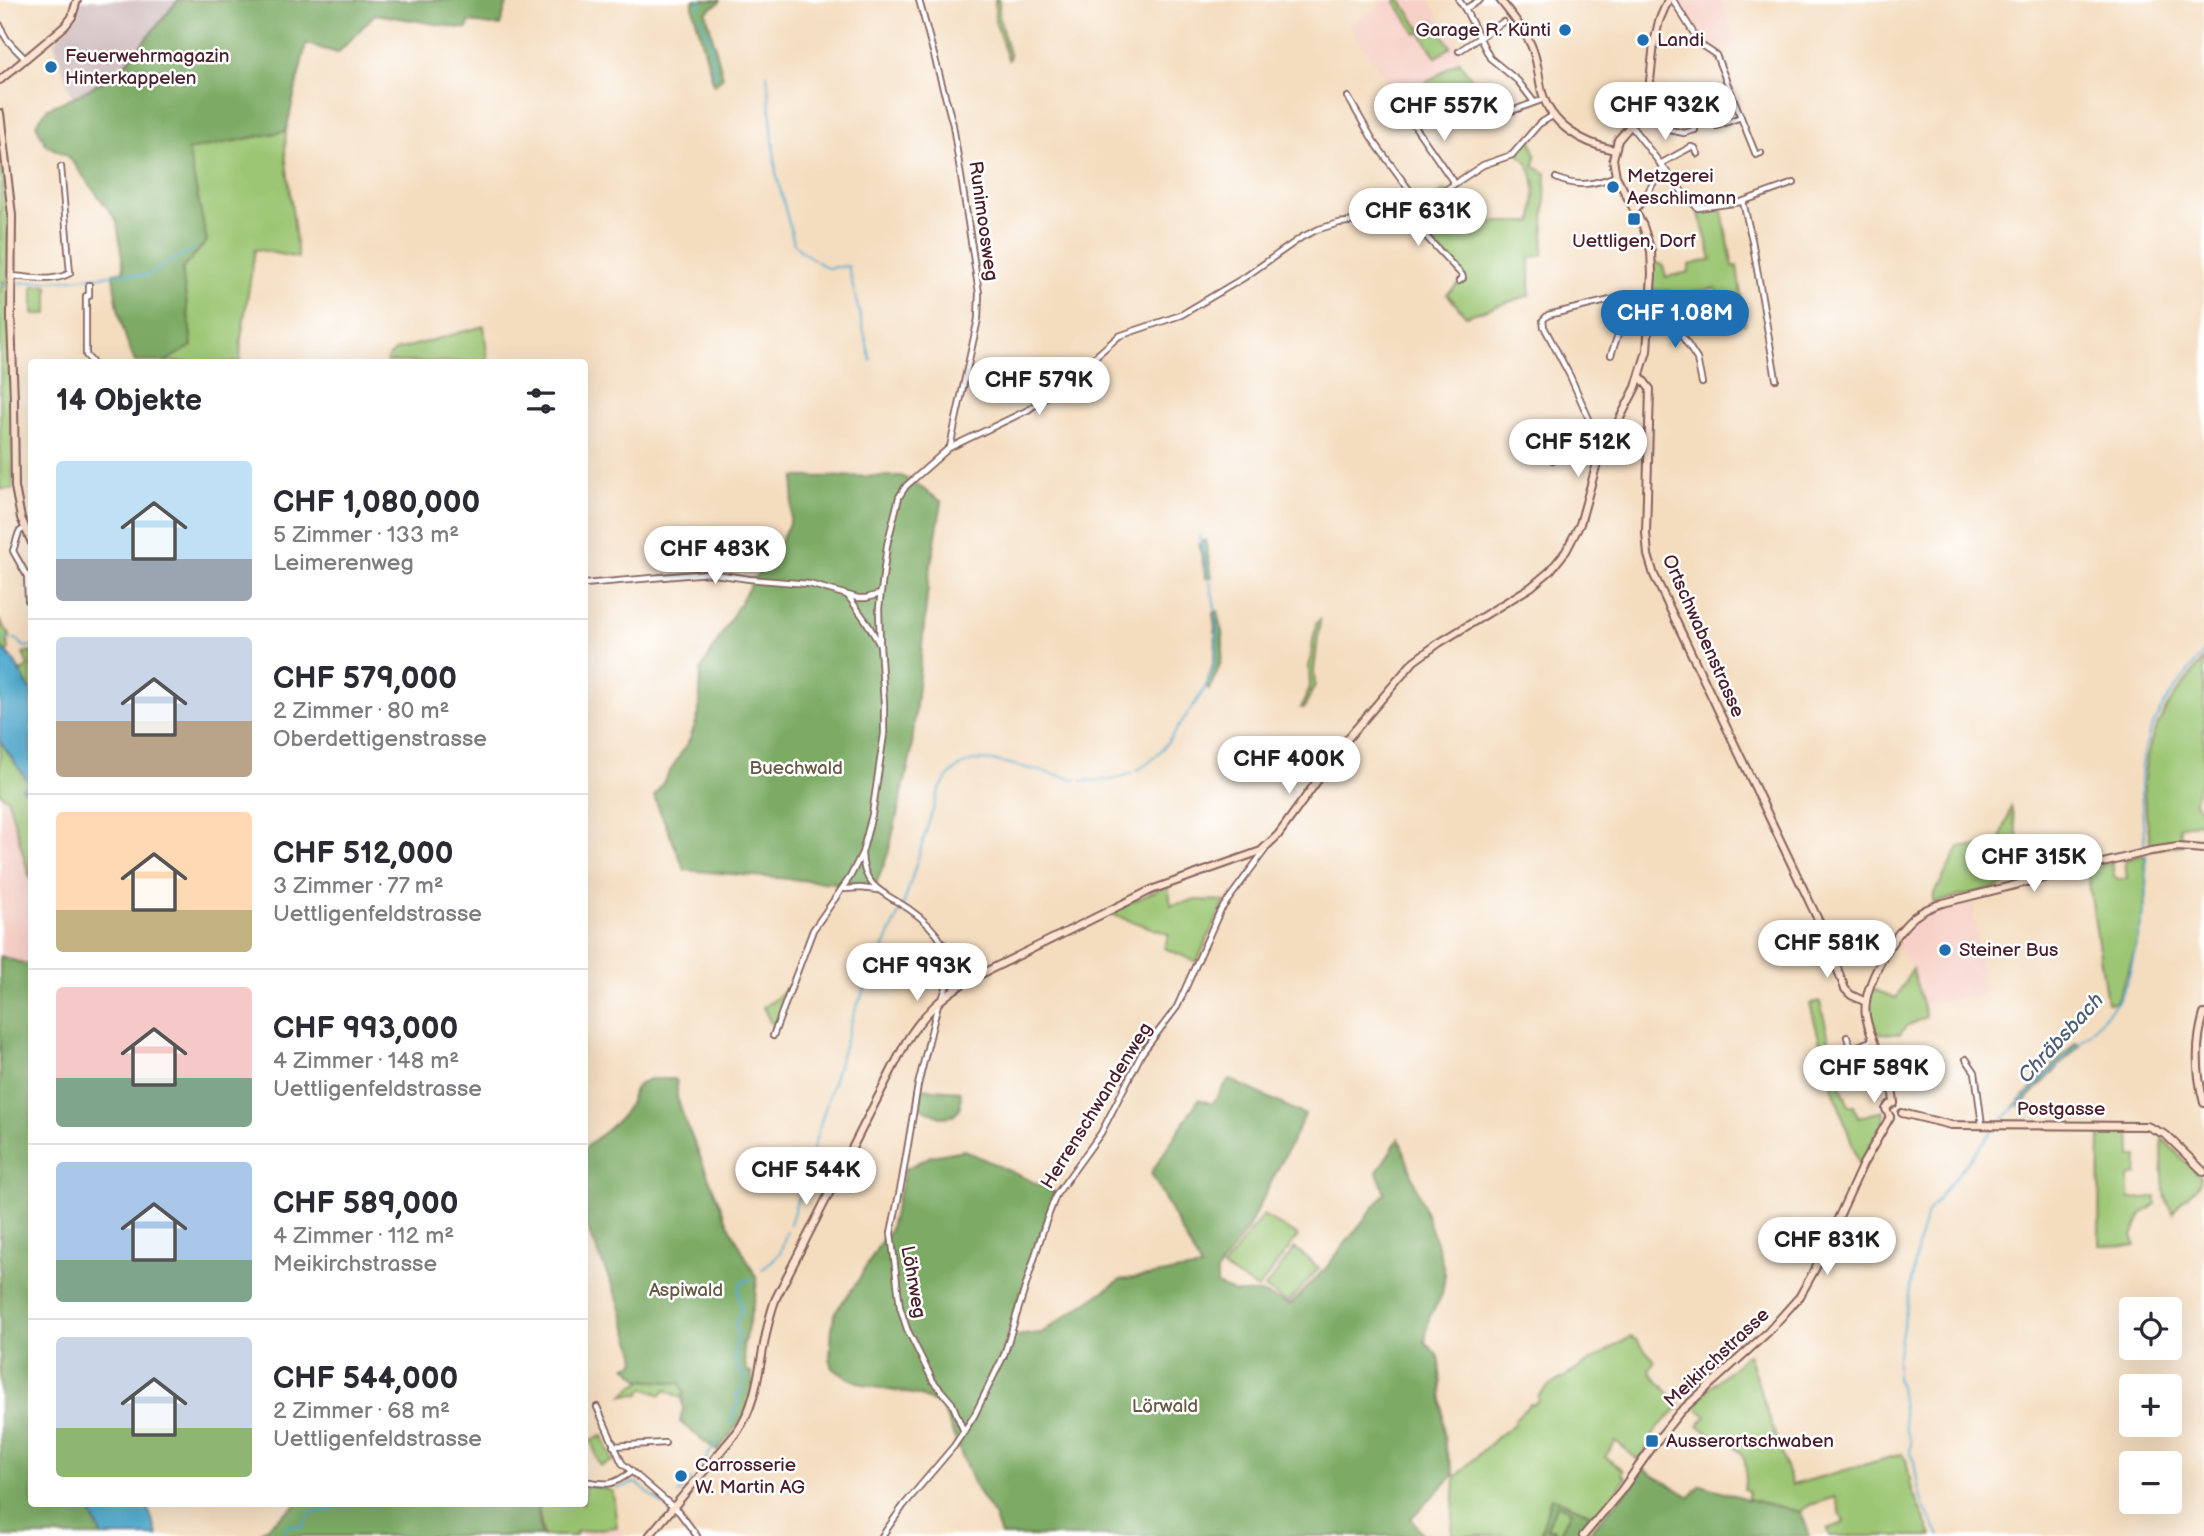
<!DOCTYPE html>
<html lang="de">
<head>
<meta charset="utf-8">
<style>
	body { margin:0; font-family:"Balsamiq Sans",sans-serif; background:#f7f7f7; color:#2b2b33; height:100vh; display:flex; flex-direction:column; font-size:26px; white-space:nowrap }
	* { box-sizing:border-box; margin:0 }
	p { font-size:23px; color:#7c7c81 }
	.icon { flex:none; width:38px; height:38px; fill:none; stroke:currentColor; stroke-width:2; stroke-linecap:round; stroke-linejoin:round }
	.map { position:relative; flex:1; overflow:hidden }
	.panel { position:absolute; left:28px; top:359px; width:560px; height:1148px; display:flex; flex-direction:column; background:#fff; border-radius:7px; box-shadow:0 7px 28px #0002 }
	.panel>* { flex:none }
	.buttons { position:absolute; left:2119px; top:1297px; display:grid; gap:14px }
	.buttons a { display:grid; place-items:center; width:63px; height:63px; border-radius:7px; background:#fff; box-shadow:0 7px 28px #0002; font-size:35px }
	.price { position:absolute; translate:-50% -60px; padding:0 16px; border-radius:24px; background:#fff; color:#222; font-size:23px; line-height:46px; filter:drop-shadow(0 2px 4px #0008) }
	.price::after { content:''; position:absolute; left:50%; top:42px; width:21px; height:16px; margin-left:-10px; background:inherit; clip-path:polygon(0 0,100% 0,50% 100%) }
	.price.active { background:#1f6fb2; color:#fff }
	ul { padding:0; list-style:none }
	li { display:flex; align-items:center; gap:21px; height:175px; padding:0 28px }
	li+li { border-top:2px solid #e1e1e2 }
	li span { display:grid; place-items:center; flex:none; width:196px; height:140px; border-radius:7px; color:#555 }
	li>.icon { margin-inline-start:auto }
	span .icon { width:84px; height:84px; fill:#fffc; stroke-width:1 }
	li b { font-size:30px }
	h2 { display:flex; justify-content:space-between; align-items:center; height:84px; padding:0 28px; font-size:30px }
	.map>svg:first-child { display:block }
	.built { fill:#f7d1c7 }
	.industrial { fill:#d2bfc0 }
	.green { fill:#9cc673; stroke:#73724f; stroke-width:2 }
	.forest { fill:#7dab65; stroke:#646548; stroke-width:2; fill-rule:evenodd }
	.water { fill:#51abcf; stroke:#4e657d; stroke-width:2 }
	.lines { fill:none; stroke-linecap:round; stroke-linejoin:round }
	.stream { stroke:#51abcf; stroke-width:2 }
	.street-casing { stroke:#86625f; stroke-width:8 }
	.secondary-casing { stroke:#86625f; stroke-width:10 }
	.street { stroke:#fff; stroke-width:4.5 }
	.secondary { stroke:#fde4d0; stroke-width:6 }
	.poi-dot { fill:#1f6fb2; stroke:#fff; stroke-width:2.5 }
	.labels { text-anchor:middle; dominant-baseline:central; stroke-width:5; stroke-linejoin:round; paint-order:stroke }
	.poi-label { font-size:19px; fill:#4a1f2b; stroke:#fff; text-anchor:start }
	.street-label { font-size:19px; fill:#4a1f2b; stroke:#fff }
	.park-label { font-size:19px; fill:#675944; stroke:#fff }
	.water-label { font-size:21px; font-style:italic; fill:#4d5e75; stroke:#fff }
</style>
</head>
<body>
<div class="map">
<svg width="2204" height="1536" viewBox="0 0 2204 1536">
	<rect width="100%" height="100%" fill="#fff"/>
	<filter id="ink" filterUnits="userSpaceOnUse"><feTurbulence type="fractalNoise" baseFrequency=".0143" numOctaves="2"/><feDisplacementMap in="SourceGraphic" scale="14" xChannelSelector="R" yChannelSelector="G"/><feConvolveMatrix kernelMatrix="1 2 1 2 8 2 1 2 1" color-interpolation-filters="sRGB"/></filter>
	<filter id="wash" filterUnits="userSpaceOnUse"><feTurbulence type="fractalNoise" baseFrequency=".00686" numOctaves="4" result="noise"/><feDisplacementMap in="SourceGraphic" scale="28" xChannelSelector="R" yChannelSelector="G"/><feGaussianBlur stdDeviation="1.57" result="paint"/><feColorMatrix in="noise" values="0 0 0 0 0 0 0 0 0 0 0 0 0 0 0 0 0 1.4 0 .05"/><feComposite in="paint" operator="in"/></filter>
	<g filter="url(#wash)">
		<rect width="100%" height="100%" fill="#f4ddbf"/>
		<g class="built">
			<polygon points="1389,0 1429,0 1461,52 1459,61 1472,80 1434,105 1439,114 1420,127 1412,120 1350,25"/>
			<polygon points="1678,0 1721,0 1738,44 1716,51 1702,44"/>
			<polygon points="1667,83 1675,104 1657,111 1665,134 1648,143 1638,122 1648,107 1654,87"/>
			<polygon points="0,793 8,799 31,882 30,967 0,956"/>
			<polygon points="1972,898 1985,994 1922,1004 1911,965 1894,943 1905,926 1930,907"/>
			<polygon points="621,1527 622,1536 576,1536 576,1532"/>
		</g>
		<polygon class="industrial" points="81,0 178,0 118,73 72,97 54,43 79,14"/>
		<g class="green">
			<polygon points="995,0 999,0 999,18 1010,57 1008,60 995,21"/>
			<polygon points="1397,0 1401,0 1420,29 1434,21 1451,47 1436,57 1420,32 1416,34 1395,2"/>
			<polygon points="1459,61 1472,80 1434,105 1421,86"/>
			<polygon points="286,131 285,152 298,258 255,249 241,339 240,362 164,362 192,345 182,269 207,241 187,150"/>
			<path d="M1530,136L1536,156L1534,167L1546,173L1543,255L1530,258V295L1466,316L1447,294L1466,278L1426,236L1417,223L1416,210L1445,190L1461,209L1473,203L1490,222H1533C1535,195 1540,171 1517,152Z"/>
			<polygon points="0,160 3,160 9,214 8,317 12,401 13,489 0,489 0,287 4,286 4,282 0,282"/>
			<polygon points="1721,206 1733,267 1737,266 1745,324 1723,327 1716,288 1673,296 1670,291 1652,290 1651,261 1663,265 1666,277 1689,272 1689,265 1712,259 1698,210"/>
			<rect x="33" y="286" width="15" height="28"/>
			<polygon points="484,326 488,362 386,362 388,357 397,350"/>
			<polygon points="1320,620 1314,671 1315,685 1304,708 1301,708 1310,687 1309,667 1316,623"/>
			<polygon points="0,621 10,635 7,640 9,649 6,652 14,661 17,668 22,671 28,666 23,653 31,651 31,882 8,799 0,793"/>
			<path d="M2204,659V773L2194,801L2204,814V821L2179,827L2183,845L2151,849C2149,826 2142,802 2144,778C2147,728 2173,696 2204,659Z"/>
			<polygon points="2011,807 2028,879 1934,903 1933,901 1934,895 1959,847 1998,847"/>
			<path d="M2142,855L2145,856C2145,869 2147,883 2146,896C2141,932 2131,970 2115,1003H2107L2087,869L2112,863L2114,876L2118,879H2127L2125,860Z"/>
			<polygon points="1168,885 1171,905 1196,900 1225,901 1197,962 1164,948 1169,934 1108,913"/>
			<polygon points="1912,969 1926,1017 1906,1026 1900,1034 1870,1033 1868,1025 1869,988 1896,998"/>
			<polygon points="791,984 774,1030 763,1007 777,998"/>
			<polygon points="1820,1002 1841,1087 1849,1106 1854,1105 1858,1118 1884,1110 1883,1121 1860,1167 1830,1080 1810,1004"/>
			<polygon points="2100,1128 2130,1128 2131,1157 2138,1157 2137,1175 2129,1177 2129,1199 2156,1197 2156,1204 2142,1214 2132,1236 2136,1246 2099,1245"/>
			<path d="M2162,1138L2201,1177C2199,1191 2179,1199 2173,1213C2160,1197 2163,1159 2162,1138Z"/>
			<polygon points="1263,1215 1298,1236 1258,1289 1223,1268"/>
			<polygon points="1295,1248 1319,1268 1288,1303 1265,1288"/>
			<polygon points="1630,1337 1635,1339 1655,1361 1649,1371 1680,1406 1658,1427 1639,1461 1616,1441 1605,1457 1623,1470 1622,1474 1626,1478 1597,1516 1551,1498 1540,1536 1452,1536 1455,1477 1498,1436 1514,1424 1514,1420 1530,1404 1534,1404 1539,1400 1538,1396 1546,1388"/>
			<path d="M1748,1354L1792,1485L1902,1454L1906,1459L1912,1491L1932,1536H1829L1827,1529L1844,1523L1835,1497L1807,1506L1801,1512L1747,1499L1749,1492L1744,1489C1748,1459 1747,1456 1723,1437L1717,1440L1698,1425L1706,1416L1692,1404Z"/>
			<polygon points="641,1380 680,1383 684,1393 682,1398 666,1390 661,1395 644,1388 640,1394 623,1395 635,1384 638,1384"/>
			<polygon points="603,1436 613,1461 600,1466 591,1440"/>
			<polygon points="585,1485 604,1488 613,1492 617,1527 576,1532 576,1536 543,1536 538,1503 584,1503"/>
			<polygon points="1557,1503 1572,1510 1559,1535 1547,1528"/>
		</g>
		<g class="forest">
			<path d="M178,0H508L500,26L469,22L467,29L375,14L338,53L306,44L286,131L188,150L207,241L182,269L192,346L164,362H135C122,333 116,305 113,273L124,271L117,221L68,156L46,145L36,124L48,108L78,95L118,73Z"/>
			<polygon points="693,0 720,0 720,2 706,12 723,77 714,85 693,8"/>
			<polygon points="901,476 913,482 942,502 929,576 911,755 888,854 874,889 845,884 685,870 654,797 690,739 699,713 701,670 752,582 782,539 790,521 795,477"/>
			<polygon points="1205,540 1212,577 1206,578 1199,544"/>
			<path d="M1218,611C1225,646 1227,656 1209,689L1206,686C1217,656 1218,645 1213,613Z"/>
			<polygon points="0,956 31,966 32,1503 87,1503 102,1536 0,1536"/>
			<polygon points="2076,1042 2080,1045 2021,1105 2015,1106"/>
			<path d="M650,1079H675L677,1082V1097L684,1118L725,1217L757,1279L755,1297L743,1347L746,1370L751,1373C762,1399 733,1432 717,1451L680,1422L683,1409L682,1398L684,1393L680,1383L641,1380L626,1366L636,1362L635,1353L617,1297L585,1222L584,1149C597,1137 613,1127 623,1114C635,1100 628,1086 650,1079Z"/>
			<path d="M1229,1079L1305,1115L1248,1228L1217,1271V1285L1235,1293H1261L1290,1305L1325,1269L1385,1193L1377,1172L1399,1138L1439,1251L1445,1274L1442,1295L1429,1318L1425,1342L1439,1357L1445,1447L1454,1475L1411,1518L1424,1536H1001L995,1518L974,1485L942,1407C934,1403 926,1397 917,1395C888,1389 857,1388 833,1368L830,1358L832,1327L835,1312L856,1284L883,1238L889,1232L905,1169L931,1156L964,1150L1055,1192L1006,1337L1041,1333L1120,1280L1201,1268L1151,1173L1199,1099L1212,1104Z"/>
			<path d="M919,1088L960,1091C962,1102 961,1109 953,1116L940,1117L916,1105Z"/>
			<polygon points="1641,1468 1690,1497 1701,1485 1747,1499 1801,1512 1810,1536 1591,1536 1588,1533 1633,1484"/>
			<path d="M1551,1497L1597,1516L1579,1536H1540ZM1557,1504L1571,1511L1559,1535L1553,1528L1550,1530L1547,1528Z"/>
			<polygon points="296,1503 537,1503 541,1536 258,1536 263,1530 296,1505"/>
		</g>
		<g class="water">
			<polygon points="0,640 2,648 14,661 31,692 31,795 30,789 23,790 22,788 29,783 0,741"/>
			<polygon points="87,1503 146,1503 158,1536 102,1536"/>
		</g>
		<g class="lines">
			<g class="stream">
				<polyline points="699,8 701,0"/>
				<polyline points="700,16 710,42 715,78"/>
				<polyline points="767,74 776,173 794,243 801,251 827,268 848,266 871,361"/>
				<polyline points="18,283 64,280 111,275 120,273 146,276 195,248"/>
				<polyline points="0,285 5,284"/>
				<polyline points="0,639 16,639 25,647 32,646"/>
				<path d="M1136,771C1157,760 1169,740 1183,720C1191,708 1201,697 1207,684C1230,637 1209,583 1199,535"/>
				<polyline points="1081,781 1112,780 1132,773"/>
				<path d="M2145,850C2144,820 2138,788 2143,758C2149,716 2179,684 2204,652"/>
				<polyline points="2001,1121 2090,1033 2118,1001 2129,977 2145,906 2147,895 2146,855"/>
				<path d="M790,1224L854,1013L905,900L938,793C958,753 985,757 1022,767C1040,771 1058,775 1076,780"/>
				<polyline points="762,1270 780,1253 787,1231"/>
				<path d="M730,1424L739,1402L736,1395L740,1393L745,1378C743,1374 737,1369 736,1364C732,1349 743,1340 735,1325L742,1310C740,1299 736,1292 742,1282L752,1279"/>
				<polyline points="697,1471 717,1442"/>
				<polyline points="584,1484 604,1487"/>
				<polyline points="617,1488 636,1483 664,1506"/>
				<polyline points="678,1494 691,1479"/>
				<polyline points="281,1536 289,1524 302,1528 311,1513 332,1510 335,1503"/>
				<polyline points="1940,1536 1924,1507 1919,1492 1914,1462 1910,1453 1911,1442 1905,1427 1900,1386 1897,1380 1897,1359 1921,1231 1928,1211 1994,1129"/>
			</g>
		</g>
	</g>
	<g filter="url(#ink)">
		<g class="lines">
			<defs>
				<g id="street">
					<polyline points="919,0 953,125 979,293 978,319 950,447"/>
					<polyline points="1459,0 1465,9 1480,0"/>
					<polyline points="1673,0 1701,45 1716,55 1756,155 1761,153"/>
					<polyline points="1465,9 1490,58 1518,81 1534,102"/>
					<path d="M0,25C5,42 14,46 25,59"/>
					<polyline points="1459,51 1503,22"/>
					<polyline points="1348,97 1373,140 1421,206"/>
					<polyline points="1400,105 1454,183"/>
					<polyline points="1642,112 1649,114 1658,111 1665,129 1684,133 1695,130"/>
					<polyline points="1482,122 1544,99"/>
					<polyline points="1631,126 1687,198 1698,208 1741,202 1794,183"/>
					<polyline points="1717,126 1741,117"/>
					<polyline points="1660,164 1691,147 1695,148 1698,154"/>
					<path d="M1556,178C1577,188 1596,184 1616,176"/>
					<polyline points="1743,202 1752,240 1776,379"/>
					<polyline points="1415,210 1416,223 1419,229 1462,275 1463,278 1459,281"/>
					<polyline points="1635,210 1640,205 1663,167"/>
					<path d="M11,276C30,277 53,283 70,273L61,167"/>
					<polyline points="89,285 89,296 86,296 86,355 92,362"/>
					<polyline points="1650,318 1668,320 1675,325 1697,359 1702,383"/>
					<polyline points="1608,438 1593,428 1570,376 1544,327 1543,320 1548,315 1623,297 1624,317 1611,355"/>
					<polyline points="1553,460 1599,433"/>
					<polyline points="25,528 19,532 13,551 27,576 28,600"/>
					<polyline points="584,584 708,573 749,579 809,584 858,598 866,598 880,594"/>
					<polyline points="880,645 879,608 887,545 899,497 906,486 949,448 1028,410 1066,382 1119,336 1181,315 1245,277 1302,237 1319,229 1339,223 1391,217 1415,210 1483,165 1512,155 1539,124 1554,115"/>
					<path d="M862,854C863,888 885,893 909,909C922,918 935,930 943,944C946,950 951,958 951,965C951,975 946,987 943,997"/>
					<polyline points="845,889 860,888 878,890"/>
					<polyline points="952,965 971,979"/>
					<polyline points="938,1004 918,1085 902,1180 891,1233 900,1307 907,1329 933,1381 952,1403 964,1432"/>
					<polyline points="773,1036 813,930 850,877 862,853 872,815 884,734 884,703 880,645 866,621 848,596"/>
					<polyline points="1847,1037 1861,1076"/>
					<polyline points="1851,1049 1873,1040"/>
					<polyline points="1966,1059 1975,1072 1982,1125"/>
					<polyline points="597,1407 622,1463 679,1512 697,1536"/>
					<polyline points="613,1446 665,1443"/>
					<path d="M584,1481C608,1485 612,1486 631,1472"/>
					<polyline points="882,1536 904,1505 954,1446 974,1416 1004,1355 1045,1224 1056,1195 1101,1133 1142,1053 1177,1007 1220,911 1265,850"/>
				</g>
				<g id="secondary">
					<path d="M1500,0C1511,14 1524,29 1531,45C1538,60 1538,76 1542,92C1551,126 1583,143 1614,150"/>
					<polyline points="0,80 65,26 72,17 77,0"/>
					<polyline points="0,113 12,215 11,319 14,400 15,487 21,518 32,543"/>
					<polyline points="1640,376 1650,389 1646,533 1648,555 1654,575 1821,926 1845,989 1851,995 1866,1002"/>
					<path d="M2204,1014C2195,1044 2196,1073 2204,1103"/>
					<path d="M1894,1103C1892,1071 1871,1046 1866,1016C1861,988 1893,935 1914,917C1923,910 1933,906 1943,903L2151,851L2178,847L2204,849"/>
					<polyline points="1902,1113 1951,1125 2147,1126 2166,1135 2204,1172"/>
					<polyline points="1890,1117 1886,1109 1889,1105 1894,1103"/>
					<path d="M649,1536L737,1432C763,1396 759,1340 776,1298L906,1042C923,1014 943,995 971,979L1151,890L1261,851L1278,835L1349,737L1414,661L1439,643L1531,587L1550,571L1566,551L1580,524L1597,463L1636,387L1647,351L1652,274L1651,251L1643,226L1616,176L1613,159L1618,140L1637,118L1648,100L1654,43L1659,21L1668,0"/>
					<polyline points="1583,1536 1621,1491 1655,1443 1680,1412 1768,1332 1800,1296 1815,1269 1863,1164 1890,1117"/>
				</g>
			</defs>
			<use href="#street" class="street-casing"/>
			<use href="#secondary" class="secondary-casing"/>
			<use href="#street" class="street"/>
			<use href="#secondary" class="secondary"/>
		</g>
	</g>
	<g class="poi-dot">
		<circle cx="1565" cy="30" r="7"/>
		<circle cx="1643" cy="40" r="7"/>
		<circle cx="51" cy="67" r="7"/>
		<circle cx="1613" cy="187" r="7"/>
		<rect x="1627" y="212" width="14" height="14" rx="3.5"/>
		<circle cx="1945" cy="950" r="7"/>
		<rect x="1645" y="1434" width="14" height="14" rx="3.5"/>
		<circle cx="681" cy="1476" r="7"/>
	</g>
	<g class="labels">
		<g class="poi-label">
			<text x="1551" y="30" text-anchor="end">Garage R. Künti</text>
			<text x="1657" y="40">Landi</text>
			<text x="65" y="56">Feuerwehrmagazin<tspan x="65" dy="22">Hinterkappelen</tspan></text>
			<text x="1627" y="176">Metzgerei<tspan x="1627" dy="22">Aeschlimann</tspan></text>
			<text x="1634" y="241" text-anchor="middle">Uettligen, Dorf</text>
			<text x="1959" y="950">Steiner Bus</text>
			<text x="1666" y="1441">Ausserortschwaben</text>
			<text x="695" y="1465">Carrosserie<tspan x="695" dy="22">W. Martin AG</tspan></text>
		</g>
		<g class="street-label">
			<text transform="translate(983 221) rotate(82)">Runimoosweg</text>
			<text transform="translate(1703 636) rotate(66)">Ortschwabenstrasse</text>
			<text transform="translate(1097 1106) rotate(-58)">Herrenschwandenweg</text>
			<text x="2061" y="1109">Postgasse</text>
			<text transform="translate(913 1282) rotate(80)">Löhrweg</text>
			<text transform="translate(1717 1358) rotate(-43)">Meikirchstrasse</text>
		</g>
		<g class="park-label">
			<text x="796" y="768">Buechwald</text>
			<text x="686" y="1290">Aspiwald</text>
			<text x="1165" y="1406">Lörwald</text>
		</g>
		<g class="water-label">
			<text transform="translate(2061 1038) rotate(-47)">Chräbsbach</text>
		</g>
	</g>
</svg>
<div class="buttons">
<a><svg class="icon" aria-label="locate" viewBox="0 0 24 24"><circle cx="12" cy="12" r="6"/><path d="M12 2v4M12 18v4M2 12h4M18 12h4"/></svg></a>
<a>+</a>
<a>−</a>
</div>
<b class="price" style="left:1665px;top:142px">CHF 932K</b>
<b class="price" style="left:1444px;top:143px">CHF 557K</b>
<b class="price" style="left:1418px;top:248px">CHF 631K</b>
<b class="price active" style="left:1675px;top:350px">CHF 1.08M</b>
<b class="price" style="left:1039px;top:417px">CHF 579K</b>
<b class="price" style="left:1578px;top:479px">CHF 512K</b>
<b class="price" style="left:715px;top:586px">CHF 483K</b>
<b class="price" style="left:1289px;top:796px">CHF 400K</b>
<b class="price" style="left:2034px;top:894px">CHF 315K</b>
<b class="price" style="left:1827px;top:980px">CHF 581K</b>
<b class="price" style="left:917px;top:1003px">CHF 993K</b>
<b class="price" style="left:1874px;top:1105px">CHF 589K</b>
<b class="price" style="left:806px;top:1207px">CHF 544K</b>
<b class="price" style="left:1827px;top:1277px">CHF 831K</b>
<section class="panel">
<h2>14 Objekte<svg class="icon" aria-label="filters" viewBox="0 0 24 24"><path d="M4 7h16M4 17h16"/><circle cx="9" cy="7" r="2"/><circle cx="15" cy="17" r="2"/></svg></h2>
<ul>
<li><span style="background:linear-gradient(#bfe0f5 70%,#9aa5b1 0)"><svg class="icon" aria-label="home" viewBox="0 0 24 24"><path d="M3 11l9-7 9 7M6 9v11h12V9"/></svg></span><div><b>CHF 1,080,000</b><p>5 Zimmer · 133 m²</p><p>Leimerenweg</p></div></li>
<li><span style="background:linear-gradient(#c9d6e8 60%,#b9a48a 0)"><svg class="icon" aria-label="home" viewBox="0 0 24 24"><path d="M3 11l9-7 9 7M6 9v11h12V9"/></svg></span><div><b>CHF 579,000</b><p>2 Zimmer · 80 m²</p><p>Oberdettigenstrasse</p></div></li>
<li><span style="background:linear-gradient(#ffd9b3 70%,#c2b280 0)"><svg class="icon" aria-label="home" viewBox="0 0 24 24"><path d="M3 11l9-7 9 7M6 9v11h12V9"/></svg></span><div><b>CHF 512,000</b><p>3 Zimmer · 77 m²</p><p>Uettligenfeldstrasse</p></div></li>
<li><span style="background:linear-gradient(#f6c9c9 65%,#7fa58c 0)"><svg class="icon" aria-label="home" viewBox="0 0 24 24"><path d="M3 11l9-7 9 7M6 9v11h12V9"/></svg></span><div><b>CHF 993,000</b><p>4 Zimmer · 148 m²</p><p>Uettligenfeldstrasse</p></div></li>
<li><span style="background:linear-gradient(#a9c7e8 70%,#7fa58c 0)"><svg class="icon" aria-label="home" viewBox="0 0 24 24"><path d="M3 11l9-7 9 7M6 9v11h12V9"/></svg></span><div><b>CHF 589,000</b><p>4 Zimmer · 112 m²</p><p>Meikirchstrasse</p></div></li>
<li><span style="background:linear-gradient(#c9d6e8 65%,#8fb573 0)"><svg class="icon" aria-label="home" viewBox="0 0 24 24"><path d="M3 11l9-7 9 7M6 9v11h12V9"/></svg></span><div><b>CHF 544,000</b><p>2 Zimmer · 68 m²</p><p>Uettligenfeldstrasse</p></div></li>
</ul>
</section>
</div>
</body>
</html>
